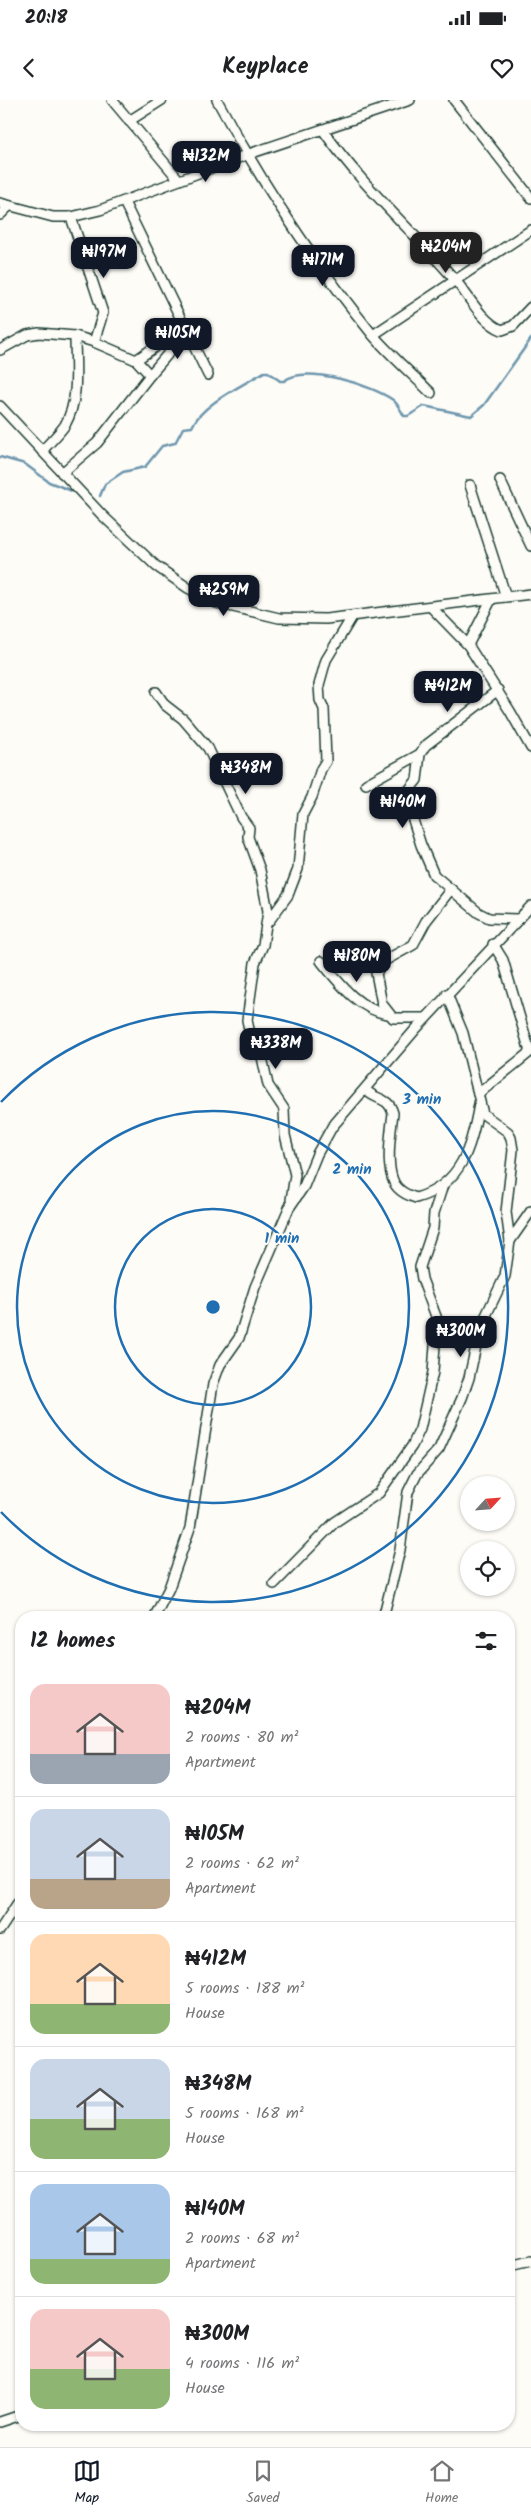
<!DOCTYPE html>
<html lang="en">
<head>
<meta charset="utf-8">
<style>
	body { margin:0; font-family:Kalam,sans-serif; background:#f2f2f2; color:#202124; height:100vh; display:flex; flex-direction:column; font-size:19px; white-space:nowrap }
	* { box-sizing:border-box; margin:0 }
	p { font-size:16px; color:#757577 }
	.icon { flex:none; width:28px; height:28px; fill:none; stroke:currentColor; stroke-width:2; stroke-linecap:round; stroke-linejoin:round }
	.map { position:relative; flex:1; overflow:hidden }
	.side { position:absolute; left:15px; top:1511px; width:500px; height:820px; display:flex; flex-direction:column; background:#fff; border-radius:20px; box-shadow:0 1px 4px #0004 }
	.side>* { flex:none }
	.needle { width:32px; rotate:64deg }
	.controls { position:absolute; left:460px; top:1376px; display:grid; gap:10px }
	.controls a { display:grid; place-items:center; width:55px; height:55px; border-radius:50%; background:#fff; box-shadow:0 1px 4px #0004; font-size:25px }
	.price { position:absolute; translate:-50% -42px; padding:0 11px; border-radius:10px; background:#111827; color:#fff; font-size:16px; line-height:32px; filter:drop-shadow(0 1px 2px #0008) }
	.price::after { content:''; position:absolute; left:50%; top:30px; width:15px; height:11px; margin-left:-8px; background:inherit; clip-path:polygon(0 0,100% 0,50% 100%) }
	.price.on { background:#222; color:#fff }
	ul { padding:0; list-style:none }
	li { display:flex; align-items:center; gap:15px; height:125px; padding:0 15px }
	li+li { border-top:1px solid #e0e0e0 }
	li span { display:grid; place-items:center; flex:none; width:140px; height:100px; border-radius:15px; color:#555 }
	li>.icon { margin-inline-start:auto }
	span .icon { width:60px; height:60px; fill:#fffc; stroke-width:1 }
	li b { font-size:21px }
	h2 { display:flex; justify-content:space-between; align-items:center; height:60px; padding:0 15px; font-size:21px }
	.status { display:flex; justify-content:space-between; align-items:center; height:35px; padding:0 25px; background:#fff; direction:ltr }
	.status svg { height:14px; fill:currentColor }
	header { display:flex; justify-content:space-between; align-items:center; height:65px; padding:0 15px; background:#fff; font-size:22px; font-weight:600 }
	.dock { display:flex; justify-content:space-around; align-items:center; height:70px; border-top:1px solid #e0e0e0; background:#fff; font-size:14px; color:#757577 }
	.dock a { display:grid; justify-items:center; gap:2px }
	.dock .on { color:#111827 }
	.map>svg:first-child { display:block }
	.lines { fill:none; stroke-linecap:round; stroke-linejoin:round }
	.stream { stroke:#6e96ad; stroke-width:2.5 }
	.minor-casing { stroke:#1f3d34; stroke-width:12 }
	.minor { stroke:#fdfcf7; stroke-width:9 }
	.ring { fill:none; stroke:#1f6fb2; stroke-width:2.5 }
	.centre { fill:#1f6fb2; stroke:#fdfcf7; stroke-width:2.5 }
	.ring-label { font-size:15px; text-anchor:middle; font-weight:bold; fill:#1f6fb2; stroke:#fdfcf7; stroke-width:4; stroke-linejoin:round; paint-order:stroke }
</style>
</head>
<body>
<div class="status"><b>20:18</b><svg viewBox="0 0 49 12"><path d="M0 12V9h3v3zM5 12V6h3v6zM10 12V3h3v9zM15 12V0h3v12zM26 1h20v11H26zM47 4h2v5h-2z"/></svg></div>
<header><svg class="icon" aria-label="back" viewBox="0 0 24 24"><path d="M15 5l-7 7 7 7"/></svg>Keyplace<svg class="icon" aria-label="heart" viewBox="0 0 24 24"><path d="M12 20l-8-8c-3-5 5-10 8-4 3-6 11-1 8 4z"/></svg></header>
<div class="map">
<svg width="531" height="2347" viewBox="0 0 531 2347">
	<rect width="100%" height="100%" fill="#fdfcf7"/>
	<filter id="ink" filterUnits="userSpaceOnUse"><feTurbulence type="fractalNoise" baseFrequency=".02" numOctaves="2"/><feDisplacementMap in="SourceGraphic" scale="10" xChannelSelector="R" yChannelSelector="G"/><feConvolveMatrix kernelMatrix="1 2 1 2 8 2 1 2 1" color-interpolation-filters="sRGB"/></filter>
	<g filter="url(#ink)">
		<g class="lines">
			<g class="stream">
				<polyline points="0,357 25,364 49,382 72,391"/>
				<path d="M100,396L105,384L123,372L145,367L162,346L175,343L183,328L192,327C202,304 242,286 264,272H268L280,281H284C305,264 372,285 393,300C398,304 401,311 404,316H408L424,306L471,316L484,305L531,239"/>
			</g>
			<defs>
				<g id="minor">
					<polyline points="112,0 179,80"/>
					<path d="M217,0C261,82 313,161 372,234C390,255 412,274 431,293"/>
					<polyline points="454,0 531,98"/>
					<polyline points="129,21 162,0"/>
					<path d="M323,30C361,85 412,130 456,181C470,198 482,222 502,230L513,226L531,207"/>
					<polyline points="124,102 208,275"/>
					<polyline points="0,103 53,117 71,117 100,110 246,55 410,0"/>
					<polyline points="0,115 9,106"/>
					<polyline points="71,117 103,213 94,242"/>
					<polyline points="373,235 531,130"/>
					<polyline points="0,250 27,235 39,233 75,236 94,242 136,260 150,275 97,343 62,373"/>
					<polyline points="136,260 181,229"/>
					<polyline points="150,275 167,255 183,228"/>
					<polyline points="0,306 102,415 156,466 188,488 216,503 279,518 326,519 531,494"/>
					<path d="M42,351C49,343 59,334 65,325C80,299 75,265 75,236"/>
					<polyline points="500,380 531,446"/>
					<polyline points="470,385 506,497"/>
					<polyline points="431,507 468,545 510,611 531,648"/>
					<polyline points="468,545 491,500"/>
					<polyline points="498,590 425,646 420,654 417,680 405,695 421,745 434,775 479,813 489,818 517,819"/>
					<polyline points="156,592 165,605 183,619 208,648 241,717 249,728 248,737 260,770 268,811 263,845 255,863 247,920 250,934 262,957 268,985 284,1009 285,1035 295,1075 291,1100"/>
					<polyline points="366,684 420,654"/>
					<polyline points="269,821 288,795 298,769 303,714 312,697 321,669 326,661 324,609 320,600 319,585 326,560 352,517"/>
					<path d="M321,861C339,883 359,910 388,914"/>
					<polyline points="426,918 393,918 382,904 376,873 384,861 413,845 426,821 451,789"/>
					<path d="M366,990C376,1001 388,996 393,1013C391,1032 383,1075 399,1089C403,1093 410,1096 416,1098C462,1085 472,1045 479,1004"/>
					<polyline points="478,994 530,952 503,860 493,844"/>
					<polyline points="510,1141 531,1111"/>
					<polyline points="274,1484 335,1422 379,1393 412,1346 420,1329 433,1272 437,1219 422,1179 420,1167 433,1128 434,1113 443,1085"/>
					<polyline points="154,1518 169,1488 190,1428 213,1284 220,1265 239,1238 255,1187 289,1108 304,1086 317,1054 332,1027 415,930 531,806"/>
					<polyline points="383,1518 400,1450 408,1392 417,1374 439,1349 462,1298 469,1278 480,1228 505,1176 510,1141 506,1112 513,1050 511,1038 508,1032 483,1014 463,933 447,894"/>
					<polyline points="0,1830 21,1798"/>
					<polyline points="509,2166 531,2161"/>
					<polyline points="0,2322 21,2315"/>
				</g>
			</defs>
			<use href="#minor" class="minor-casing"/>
			<use href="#minor" class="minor"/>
		</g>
	</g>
	<g class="ring">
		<circle cx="213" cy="1207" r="98"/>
		<circle cx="213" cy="1207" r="196"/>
		<path d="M1 1002A295 295 0 1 1 1 1412"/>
	</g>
	<circle cx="213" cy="1207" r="8" class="centre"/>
	<g class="ring-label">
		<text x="422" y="1004">3 min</text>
		<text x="352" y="1074">2 min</text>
		<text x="282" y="1143">1 min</text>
	</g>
</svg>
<div class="controls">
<a><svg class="needle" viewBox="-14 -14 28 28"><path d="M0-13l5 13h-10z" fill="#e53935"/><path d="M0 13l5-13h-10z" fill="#757577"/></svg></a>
<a><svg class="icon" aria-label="locate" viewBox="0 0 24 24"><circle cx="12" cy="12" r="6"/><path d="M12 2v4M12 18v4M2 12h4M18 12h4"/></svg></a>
</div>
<b class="price" style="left:206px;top:83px">₦132M</b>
<b class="price on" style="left:446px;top:174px">₦204M</b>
<b class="price" style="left:104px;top:179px">₦197M</b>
<b class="price" style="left:323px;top:187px">₦171M</b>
<b class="price" style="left:178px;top:260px">₦105M</b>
<b class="price" style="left:224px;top:517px">₦259M</b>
<b class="price" style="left:448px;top:613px">₦412M</b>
<b class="price" style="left:246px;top:695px">₦348M</b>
<b class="price" style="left:403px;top:729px">₦140M</b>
<b class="price" style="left:357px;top:883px">₦180M</b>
<b class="price" style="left:276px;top:970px">₦338M</b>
<b class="price" style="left:461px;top:1258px">₦300M</b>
<section class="side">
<h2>12 homes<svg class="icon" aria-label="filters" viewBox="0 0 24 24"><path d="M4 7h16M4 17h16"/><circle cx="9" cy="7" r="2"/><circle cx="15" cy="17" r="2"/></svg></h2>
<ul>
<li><span style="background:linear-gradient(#f6c9c9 70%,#9aa5b1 0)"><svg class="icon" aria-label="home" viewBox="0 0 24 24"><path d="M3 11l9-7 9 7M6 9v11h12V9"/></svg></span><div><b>₦204M</b><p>2 rooms · 80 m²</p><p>Apartment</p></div></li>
<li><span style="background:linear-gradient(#c9d6e8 70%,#b9a48a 0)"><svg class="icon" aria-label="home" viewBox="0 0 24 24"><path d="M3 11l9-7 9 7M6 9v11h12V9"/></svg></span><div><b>₦105M</b><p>2 rooms · 62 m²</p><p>Apartment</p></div></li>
<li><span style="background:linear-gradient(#ffd9b3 70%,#8fb573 0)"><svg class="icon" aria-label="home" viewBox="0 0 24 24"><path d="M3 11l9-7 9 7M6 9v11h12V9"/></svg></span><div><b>₦412M</b><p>5 rooms · 188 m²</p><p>House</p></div></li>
<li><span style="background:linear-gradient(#c9d6e8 60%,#8fb573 0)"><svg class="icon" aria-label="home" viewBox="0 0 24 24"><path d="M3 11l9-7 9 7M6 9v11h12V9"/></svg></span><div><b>₦348M</b><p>5 rooms · 168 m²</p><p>House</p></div></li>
<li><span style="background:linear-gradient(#a9c7e8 75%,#8fb573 0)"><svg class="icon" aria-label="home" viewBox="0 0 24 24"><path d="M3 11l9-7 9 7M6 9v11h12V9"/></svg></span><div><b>₦140M</b><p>2 rooms · 68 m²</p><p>Apartment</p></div></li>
<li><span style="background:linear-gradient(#f6c9c9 60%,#8fb573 0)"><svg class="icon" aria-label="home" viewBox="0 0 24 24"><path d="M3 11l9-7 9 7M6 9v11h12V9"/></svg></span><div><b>₦300M</b><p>4 rooms · 116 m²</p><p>House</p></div></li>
</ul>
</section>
</div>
<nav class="dock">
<a class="on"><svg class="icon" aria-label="map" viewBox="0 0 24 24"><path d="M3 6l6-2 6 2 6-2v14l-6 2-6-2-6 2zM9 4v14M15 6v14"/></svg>Map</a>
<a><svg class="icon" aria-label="saved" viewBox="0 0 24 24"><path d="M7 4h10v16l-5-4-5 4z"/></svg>Saved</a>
<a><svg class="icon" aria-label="home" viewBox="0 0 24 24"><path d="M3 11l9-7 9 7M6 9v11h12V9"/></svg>Home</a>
</nav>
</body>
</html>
